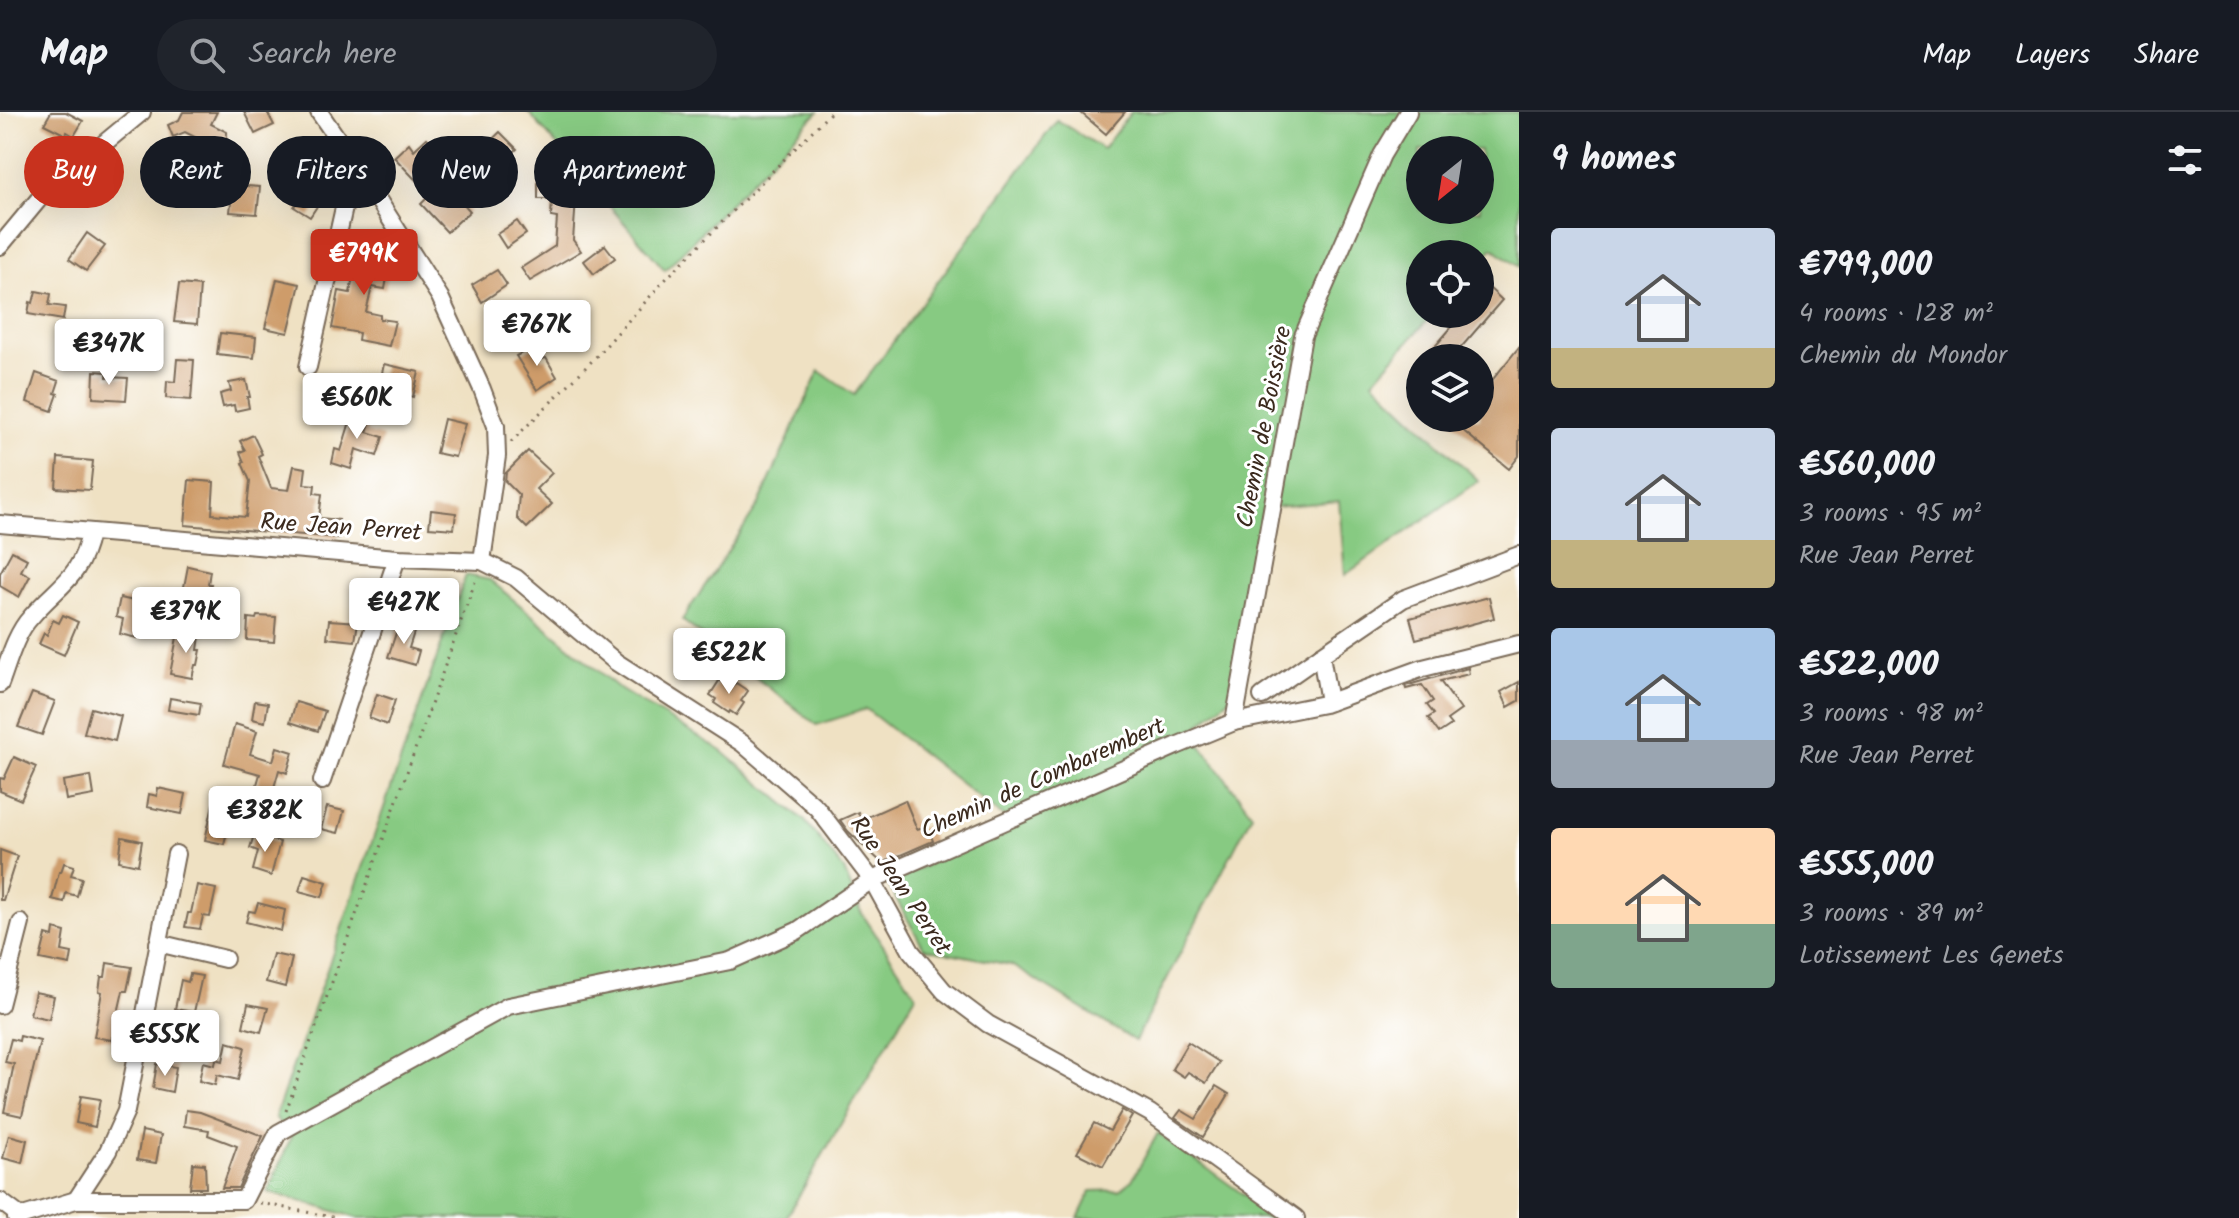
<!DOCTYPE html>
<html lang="en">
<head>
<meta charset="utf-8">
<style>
	body { margin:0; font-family:Kalam,sans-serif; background:#20242c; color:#f1f3f6; height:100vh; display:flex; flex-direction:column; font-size:30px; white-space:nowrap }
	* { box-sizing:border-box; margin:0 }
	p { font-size:26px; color:#9ea1a6 }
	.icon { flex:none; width:44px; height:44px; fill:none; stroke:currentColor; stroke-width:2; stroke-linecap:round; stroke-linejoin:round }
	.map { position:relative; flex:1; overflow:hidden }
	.side { display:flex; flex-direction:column; background:#171b24; width:720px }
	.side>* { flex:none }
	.top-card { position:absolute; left:24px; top:24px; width:760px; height:72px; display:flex; gap:16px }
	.needle { width:52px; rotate:210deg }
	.tools { position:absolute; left:1406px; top:24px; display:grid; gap:16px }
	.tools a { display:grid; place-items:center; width:88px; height:88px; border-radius:50%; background:#171b24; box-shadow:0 8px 32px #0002; font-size:40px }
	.price { position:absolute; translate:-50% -68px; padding:0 18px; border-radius:8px; background:#fff; color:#222; font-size:26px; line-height:52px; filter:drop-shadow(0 2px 4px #0008) }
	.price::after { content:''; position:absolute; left:50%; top:48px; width:24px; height:18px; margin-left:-12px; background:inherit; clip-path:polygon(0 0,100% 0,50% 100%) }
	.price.selected { background:#c8321e; color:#fff }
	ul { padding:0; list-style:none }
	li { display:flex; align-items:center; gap:24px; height:200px; padding:0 32px }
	li span { display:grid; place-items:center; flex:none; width:224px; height:160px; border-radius:8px; color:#555 }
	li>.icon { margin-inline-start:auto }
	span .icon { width:96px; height:96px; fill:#fffc; stroke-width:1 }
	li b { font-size:34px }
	h2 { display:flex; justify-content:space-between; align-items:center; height:96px; padding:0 32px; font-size:34px }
	.tag { padding:0 28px; border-radius:36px; background:#171b24; box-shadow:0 8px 32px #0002; font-size:28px; line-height:72px }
	.tag.selected { background:#c8321e; color:#fff }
	header { display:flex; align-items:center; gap:48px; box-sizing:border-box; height:112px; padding:0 40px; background:#171b24; border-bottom:2px solid #363941 }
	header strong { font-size:38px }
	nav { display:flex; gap:44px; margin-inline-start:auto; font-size:28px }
	.search { width:560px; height:72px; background:#20242c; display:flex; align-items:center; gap:20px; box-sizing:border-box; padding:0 28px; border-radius:44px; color:#9ea1a6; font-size:30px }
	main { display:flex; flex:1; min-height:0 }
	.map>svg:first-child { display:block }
	.green { fill:#87ca82; stroke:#617a50; stroke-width:2; fill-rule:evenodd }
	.building { fill:#ce9c6a }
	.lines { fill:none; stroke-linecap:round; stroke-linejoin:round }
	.minor-casing { stroke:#7a6a58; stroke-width:20 }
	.path { stroke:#7a6a58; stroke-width:3; stroke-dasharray:2 6; stroke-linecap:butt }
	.minor { stroke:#fff; stroke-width:16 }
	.labels { text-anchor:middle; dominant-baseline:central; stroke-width:6; stroke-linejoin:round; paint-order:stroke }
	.street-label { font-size:24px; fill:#3b2a1e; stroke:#fff }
</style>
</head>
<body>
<header>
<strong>Map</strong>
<div class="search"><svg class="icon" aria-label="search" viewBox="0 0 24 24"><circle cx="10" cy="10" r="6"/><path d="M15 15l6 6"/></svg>Search here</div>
<nav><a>Map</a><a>Layers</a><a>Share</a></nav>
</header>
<main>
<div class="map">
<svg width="1519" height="1106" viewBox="0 0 1519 1106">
	<rect width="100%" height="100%" fill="#fff"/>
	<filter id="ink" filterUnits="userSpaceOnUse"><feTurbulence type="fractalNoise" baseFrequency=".0125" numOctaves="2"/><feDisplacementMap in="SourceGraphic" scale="16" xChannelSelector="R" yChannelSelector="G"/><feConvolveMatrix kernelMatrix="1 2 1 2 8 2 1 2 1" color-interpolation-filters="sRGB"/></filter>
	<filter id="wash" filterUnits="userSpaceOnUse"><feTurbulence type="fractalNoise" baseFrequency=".006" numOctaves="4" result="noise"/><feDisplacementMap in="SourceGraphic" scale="32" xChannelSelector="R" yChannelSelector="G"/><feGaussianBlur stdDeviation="1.8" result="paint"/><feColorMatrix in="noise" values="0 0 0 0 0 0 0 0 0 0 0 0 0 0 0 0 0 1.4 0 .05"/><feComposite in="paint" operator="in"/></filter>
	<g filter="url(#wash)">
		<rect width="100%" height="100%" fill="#efe1c3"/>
		<g class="green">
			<polygon points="528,0 818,0 665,158"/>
			<path d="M1131,0H1519V155L1493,136L1480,150V142H1420V202H1433L1373,269L1479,369L1345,463L1339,389L1263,396L1229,587L1191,620L1252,702L1135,929L1011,853L924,836L887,771L1014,713L866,597L817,613L682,508L758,394L819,259L854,283L1057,8L1103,37ZM1420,38H1480V98H1420Z"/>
			<polygon points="466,463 490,468 621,578 722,639 805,709 844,758 861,800 916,883 786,1106 358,1106 268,1080 291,1025 275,1005"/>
			<polygon points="1158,1021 1276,1106 1078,1106 1091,1079 1119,1078 1132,1068"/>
		</g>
		<g id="blocks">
			<g class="building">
				<polygon points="51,0 66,0 83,9 74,24 67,20 66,23 44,12"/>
				<polygon points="183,0 217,0 211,12 227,20 226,41 218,37 196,85 170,73 175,62 184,66 201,28 185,20 173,25 168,13 179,8"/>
				<polygon points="244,0 267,0 274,13 255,22"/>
				<polygon points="1080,0 1125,0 1106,22"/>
				<polygon points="500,20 517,37 500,53 498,51 491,58 477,42"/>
				<polygon points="427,26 441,40 428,52 470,99 447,120 421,92 430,83 394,45 409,31 414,38"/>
				<polygon points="548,63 562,63 562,86 576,87 573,128 581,139 530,169 521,156 555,134 557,106 551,105 552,87 538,87 538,71 549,71"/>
				<polygon points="308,72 325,82 310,105 294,95"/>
				<polygon points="233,73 260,75 257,102 230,100"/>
				<polygon points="517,109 526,122 506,136 497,122"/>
				<polygon points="87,121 105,134 86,159 69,147"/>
				<polygon points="355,126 378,131 376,139 384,141 381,159 388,160 385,177 372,175 366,200 380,203 380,207 395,209 389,234 358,228 359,221 332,216 339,179 350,181 357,144 352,144"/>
				<polygon points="605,133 615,146 594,162 584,149"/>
				<polygon points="497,158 507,173 482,190 472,173"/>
				<polygon points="277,167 300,172 288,221 265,216"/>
				<polygon points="179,172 200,174 197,212 174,210"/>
				<polygon points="1487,174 1502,188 1452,246 1425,246 1463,202 1480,202 1480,182"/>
				<polygon points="36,179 51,182 49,193 65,195 63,208 28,202 30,190 33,191"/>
				<polygon points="220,221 256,225 254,246 217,242"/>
				<polygon points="535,234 542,247 546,246 557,265 537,278 516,244"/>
				<polygon points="1519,235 1519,344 1509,357 1448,306 1480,306 1480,283"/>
				<polygon points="177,247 194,248 191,288 166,286 167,269 175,270"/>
				<polygon points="384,252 419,260 413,285 379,275"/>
				<polygon points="94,259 107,260 107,265 128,266 126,288 93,286"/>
				<polygon points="36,261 59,269 55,281 58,282 52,299 27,290"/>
				<polygon points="246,268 250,285 247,285 249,296 235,299 234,293 223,295 220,282 231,279 229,271"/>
				<polygon points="353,300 372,305 367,320 383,325 377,344 356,337 351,357 332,351 335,337 341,339"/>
				<polygon points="444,307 465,312 455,345 436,341"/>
				<polygon points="253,323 262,342 258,344 271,376 289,378 294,354 306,356 304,372 315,373 314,381 322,382 319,406 339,408 338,426 185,413 189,368 214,370 212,402 246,405 250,369 242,351 244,350 240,340 245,338 240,329"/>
				<polygon points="528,339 552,361 536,377 552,392 527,416 517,406 519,383 505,369 506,361"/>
				<polygon points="58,346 93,349 90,378 56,376"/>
				<polygon points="431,398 456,401 454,417 429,415"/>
				<polygon points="12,439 27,447 21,459 30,464 19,485 0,474 0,461"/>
				<polygon points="188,454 210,459 208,472 211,472 208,488 205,487 202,500 180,496"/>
				<polygon points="1489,485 1494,506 1416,527 1410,506"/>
				<polygon points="120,486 144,491 137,526 120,522 123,507 116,505"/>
				<polygon points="63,503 78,510 64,543 39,532 44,521 47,523 53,508 59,511"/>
				<polygon points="257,504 276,505 274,530 247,528 248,506 256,507"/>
				<polygon points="329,508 358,510 355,529 327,526"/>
				<polygon points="399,512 415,517 409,536 419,539 415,553 388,545"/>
				<polygon points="178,520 200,524 198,538 201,538 198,553 195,553 192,566 170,562"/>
				<polygon points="1468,556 1469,562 1440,569 1461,598 1447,608 1451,613 1439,621 1428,606 1434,602 1427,593 1433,589 1422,573 1406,577 1405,574"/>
				<polygon points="721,566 733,574 736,571 748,579 741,589 744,591 736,603 730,599 729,601 714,591 716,587 710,583"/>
				<polygon points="1519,570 1519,589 1508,595 1501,580"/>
				<polygon points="32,581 55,589 42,623 18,615"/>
				<polygon points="377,582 395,588 387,613 369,606"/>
				<polygon points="170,586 201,591 199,603 168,598"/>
				<polygon points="255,589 268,591 265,610 252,607"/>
				<polygon points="296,590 325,599 318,619 290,610"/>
				<polygon points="91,596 121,604 115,629 84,621"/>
				<polygon points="235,612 257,619 250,642 273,649 277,635 293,640 287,661 279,658 269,693 252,690 260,662 224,652"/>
				<polygon points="14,645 36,655 21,688 0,679 0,666 4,667"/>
				<polygon points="91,664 94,683 66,688 63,669"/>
				<polygon points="158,676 186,682 182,702 147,695 149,682 157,684"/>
				<polygon points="276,687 295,692 290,709 270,703"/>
				<polygon points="905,688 917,717 927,714 933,729 882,751 848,719 840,708 858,700 861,708"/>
				<polygon points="213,692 233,696 224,732 205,728"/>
				<polygon points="327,695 344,699 338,721 321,717"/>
				<polygon points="254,723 280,730 271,764 253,758 258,739 250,736"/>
				<polygon points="122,725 142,729 138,753 119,749"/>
				<polygon points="0,738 17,744 3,788 0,788"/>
				<polygon points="64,751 74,754 71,763 82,766 77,784 66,781 64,790 52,787 59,760 61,760"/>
				<polygon points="304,763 327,770 322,785 299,779"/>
				<polygon points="197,773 216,777 210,805 203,804 200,817 185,815 188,801 191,801"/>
				<polygon points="258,791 285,798 281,819 246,810 249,799 255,800"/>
				<polygon points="54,817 65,820 62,839 72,841 70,853 40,847 46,823 53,825"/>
				<polygon points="273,842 292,846 285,875 266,870"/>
				<polygon points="107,851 132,855 127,879 123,879 112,928 94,925 102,880 99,879 101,865 105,865"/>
				<polygon points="190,862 202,864 194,900 175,897 181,868 188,870"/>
				<polygon points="35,880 54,884 49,907 30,903"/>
				<polygon points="248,892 268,896 261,920 243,915"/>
				<polygon points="20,924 40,929 22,1004 4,1000 14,952 5,950 11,927 19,929"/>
				<polygon points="227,930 245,935 238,968 217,963 215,973 199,969 203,950 215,953 216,947 223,949"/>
				<polygon points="1188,930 1219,950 1206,971 1188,960 1184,965 1172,957"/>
				<polygon points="157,952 176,955 172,980 153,976"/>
				<polygon points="1216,974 1229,982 1203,1025 1175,1006 1181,998 1196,1007"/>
				<polygon points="81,984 100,987 95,1015 76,1011"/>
				<polygon points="186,998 200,1000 263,1024 238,1076 222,1076 237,1034 208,1023 209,1018 184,1014"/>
				<polygon points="1122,998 1132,1004 1103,1054 1077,1041 1094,1011 1110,1019"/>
				<polygon points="142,1019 161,1023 156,1051 137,1048"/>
				<polygon points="9,1023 27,1028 22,1051 3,1046"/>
				<polygon points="193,1051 205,1052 206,1076 190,1076"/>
			</g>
		</g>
	</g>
	<g filter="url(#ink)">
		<use href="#blocks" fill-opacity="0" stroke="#7a6a58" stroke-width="2"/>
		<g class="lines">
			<defs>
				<g id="minor">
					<polyline points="319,0 361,61 440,185 482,277 496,314 497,344 482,449"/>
					<polyline points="0,134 44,81 142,0"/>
					<polyline points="308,255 350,69 361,61"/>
					<polyline points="0,412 397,446 482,449 516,466 616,550 742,631 817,696 872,768 911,839 944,879 988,912 1150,1001 1296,1106"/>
					<path d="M0,572C8,551 15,522 31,505C59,472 80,468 90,421"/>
					<polyline points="1262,584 1321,543"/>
					<polyline points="1329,590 1321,543 1403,487 1519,443"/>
					<polyline points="1234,610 1303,224 1382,43 1408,0"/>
					<polyline points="322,669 397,446"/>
					<polyline points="158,831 225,847"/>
					<polyline points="0,893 21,811"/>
					<polyline points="76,1088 108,1039 126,999 176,742"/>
					<polyline points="0,1089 20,1104"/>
					<polyline points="16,1106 76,1088 244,1088 278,1021 508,894 730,849 797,819 872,768 1176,634 1234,610 1324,592 1423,556 1519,532"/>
				</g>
			</defs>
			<use href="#minor" class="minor-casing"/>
			<g class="path">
				<polyline points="511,330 594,247 665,168 831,0"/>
				<polyline points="286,999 477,464"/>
				<polyline points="260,1091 337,1106"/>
			</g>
			<use href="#minor" class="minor"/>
		</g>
	</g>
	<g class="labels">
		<g class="street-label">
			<text transform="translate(1265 315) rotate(-79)">Chemin de Boissière</text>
			<text transform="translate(341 416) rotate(4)">Rue Jean Perret</text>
			<text transform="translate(1043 667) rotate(-24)">Chemin de Combarembert</text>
			<text transform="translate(900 774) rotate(56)">Rue Jean Perret</text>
		</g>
	</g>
</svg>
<div class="tools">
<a><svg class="needle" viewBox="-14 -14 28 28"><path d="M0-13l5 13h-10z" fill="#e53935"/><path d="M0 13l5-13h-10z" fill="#9ea1a6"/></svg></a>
<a><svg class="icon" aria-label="locate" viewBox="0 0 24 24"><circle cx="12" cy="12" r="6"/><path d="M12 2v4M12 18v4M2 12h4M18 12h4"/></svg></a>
<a><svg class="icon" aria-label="layers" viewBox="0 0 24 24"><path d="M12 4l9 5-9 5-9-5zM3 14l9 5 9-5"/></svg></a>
</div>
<b class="price selected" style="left:364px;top:185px">€799K</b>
<b class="price" style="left:537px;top:256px">€767K</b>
<b class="price" style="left:109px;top:275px">€347K</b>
<b class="price" style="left:357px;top:329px">€560K</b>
<b class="price" style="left:404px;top:534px">€427K</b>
<b class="price" style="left:186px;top:543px">€379K</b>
<b class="price" style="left:729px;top:584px">€522K</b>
<b class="price" style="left:265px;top:742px">€382K</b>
<b class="price" style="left:165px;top:966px">€555K</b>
<div class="top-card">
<a class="tag selected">Buy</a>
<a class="tag">Rent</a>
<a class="tag">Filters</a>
<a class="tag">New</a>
<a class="tag">Apartment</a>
</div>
</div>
<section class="side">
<h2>9 homes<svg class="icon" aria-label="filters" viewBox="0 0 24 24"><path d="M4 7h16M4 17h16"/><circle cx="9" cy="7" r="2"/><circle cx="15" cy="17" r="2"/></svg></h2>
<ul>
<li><span style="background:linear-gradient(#c9d6e8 75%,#c2b280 0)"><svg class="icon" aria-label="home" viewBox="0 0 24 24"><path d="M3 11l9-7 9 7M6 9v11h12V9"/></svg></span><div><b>€799,000</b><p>4 rooms · 128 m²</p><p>Chemin du Mondor</p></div></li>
<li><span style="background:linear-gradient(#c9d6e8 70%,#c2b280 0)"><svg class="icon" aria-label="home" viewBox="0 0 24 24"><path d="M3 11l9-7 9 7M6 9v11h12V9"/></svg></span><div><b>€560,000</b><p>3 rooms · 95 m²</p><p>Rue Jean Perret</p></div></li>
<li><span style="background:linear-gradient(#a9c7e8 70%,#9aa5b1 0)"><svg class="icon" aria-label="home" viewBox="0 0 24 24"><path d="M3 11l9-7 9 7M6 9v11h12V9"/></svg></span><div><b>€522,000</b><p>3 rooms · 98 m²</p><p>Rue Jean Perret</p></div></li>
<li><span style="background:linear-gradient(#ffd9b3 60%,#7fa58c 0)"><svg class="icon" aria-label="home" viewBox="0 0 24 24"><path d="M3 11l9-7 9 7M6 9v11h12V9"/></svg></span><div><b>€555,000</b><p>3 rooms · 89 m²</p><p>Lotissement Les Genets</p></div></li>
</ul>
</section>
</main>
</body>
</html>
